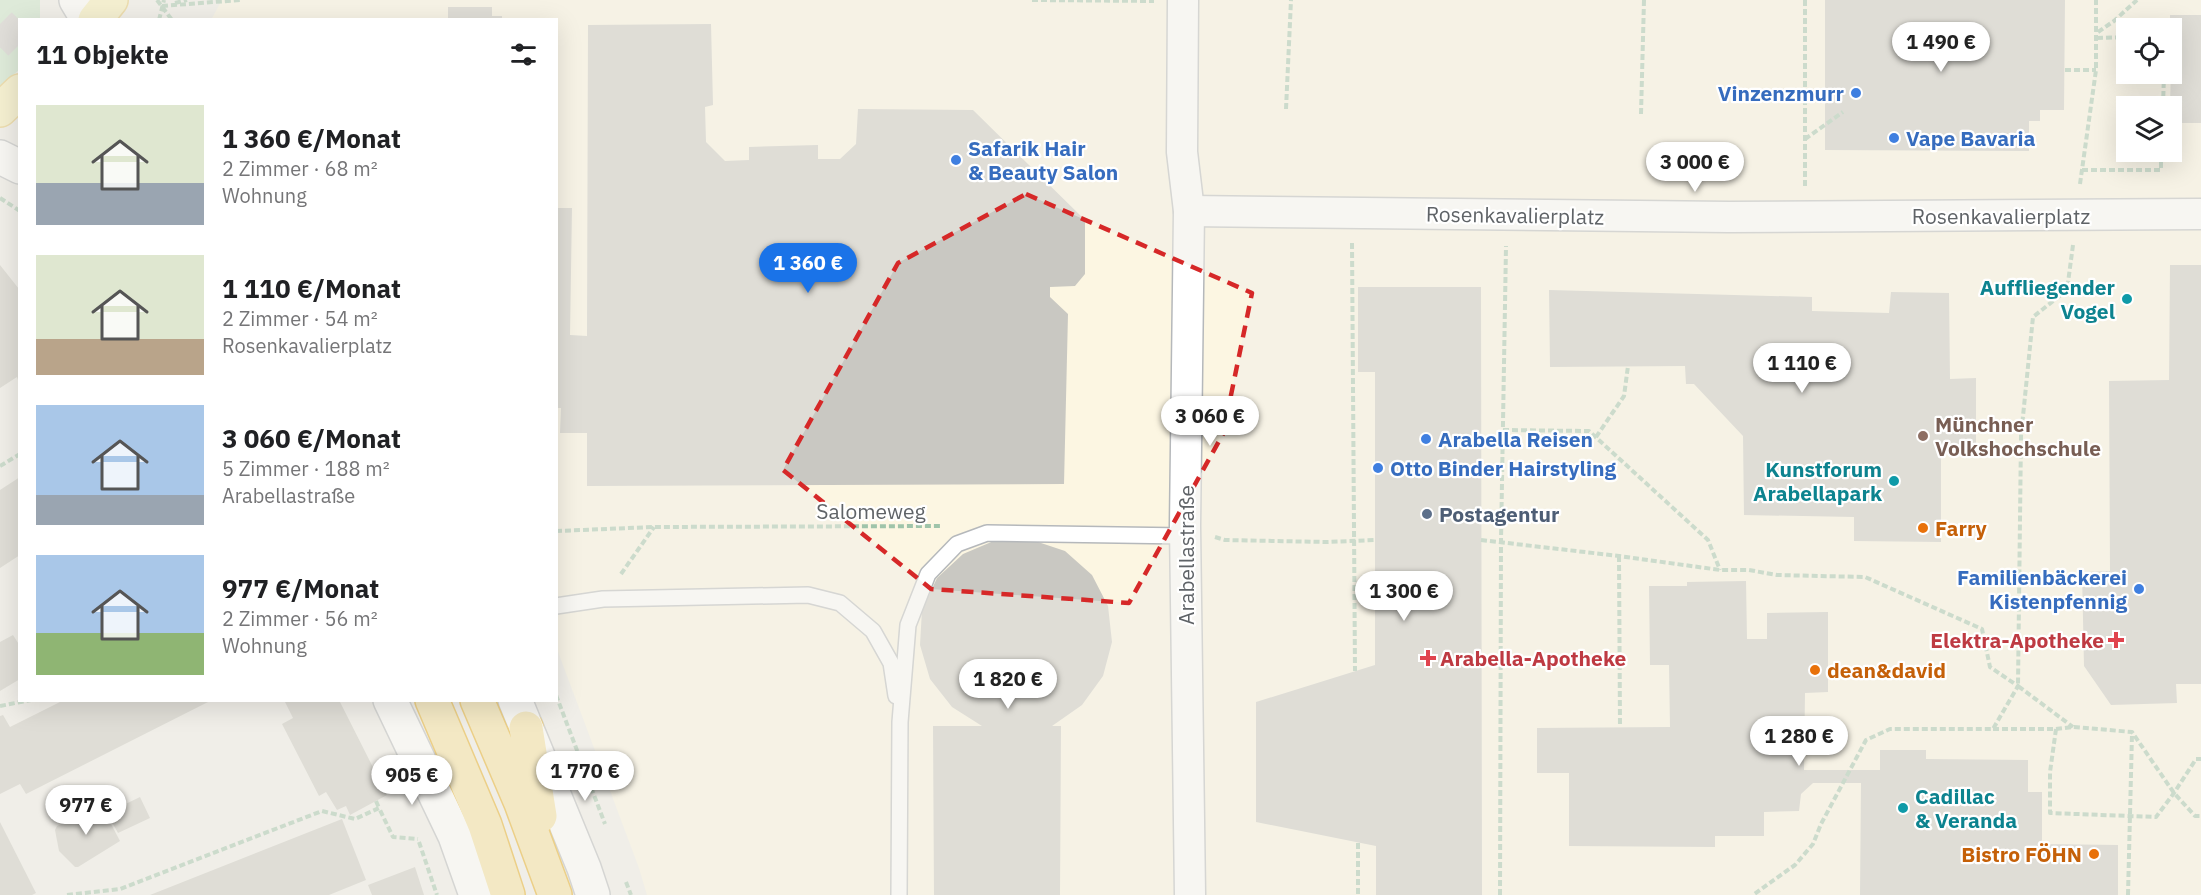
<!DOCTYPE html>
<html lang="de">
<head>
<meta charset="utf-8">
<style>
	body { margin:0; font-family:"IBM Plex Sans",sans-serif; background:#f2f2f2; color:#202124; height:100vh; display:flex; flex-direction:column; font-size:22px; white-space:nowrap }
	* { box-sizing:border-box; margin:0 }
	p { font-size:20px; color:#757577 }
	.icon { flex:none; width:33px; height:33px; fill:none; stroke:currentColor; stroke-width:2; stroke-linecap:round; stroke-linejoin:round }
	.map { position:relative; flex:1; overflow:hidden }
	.sheet { position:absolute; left:18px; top:18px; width:540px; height:684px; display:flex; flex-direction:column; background:#fff; border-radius:0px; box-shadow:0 6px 24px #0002 }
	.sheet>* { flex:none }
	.buttons { position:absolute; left:2116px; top:18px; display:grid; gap:12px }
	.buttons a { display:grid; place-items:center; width:66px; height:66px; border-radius:0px; background:#fff; box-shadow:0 6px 24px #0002; font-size:30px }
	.price { position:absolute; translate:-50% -51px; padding:0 14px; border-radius:21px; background:#fff; color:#222; font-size:20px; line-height:39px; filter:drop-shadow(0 2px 3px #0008) }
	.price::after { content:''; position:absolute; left:50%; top:36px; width:18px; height:14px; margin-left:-9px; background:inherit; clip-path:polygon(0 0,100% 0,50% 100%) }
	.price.current { background:#1a73e8; color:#fff }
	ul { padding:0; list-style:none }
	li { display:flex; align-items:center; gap:18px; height:150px; padding:0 18px }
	li span { display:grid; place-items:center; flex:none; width:168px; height:120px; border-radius:0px; color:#555 }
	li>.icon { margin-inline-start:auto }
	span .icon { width:72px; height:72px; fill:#fffc; stroke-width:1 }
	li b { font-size:26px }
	h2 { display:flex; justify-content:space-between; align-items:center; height:72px; padding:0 18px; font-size:26px }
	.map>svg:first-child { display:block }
	.commercial { fill:#fcf6e2; fill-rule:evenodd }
	.green { fill:#c7e5c8 }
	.building { fill:#c9c8c2 }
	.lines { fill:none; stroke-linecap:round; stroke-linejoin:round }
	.highway-tunnel { stroke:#cccbc8; stroke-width:33; stroke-dasharray:33 16; stroke-linecap:butt }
	.lane-casing { stroke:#b5b8bb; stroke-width:18 }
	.street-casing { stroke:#b5b8bb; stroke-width:33 }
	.secondary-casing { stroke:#b4b7bb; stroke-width:36 }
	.primary-casing { stroke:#e7c76a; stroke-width:36 }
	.highway-casing { stroke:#e6a913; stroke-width:36 }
	.path { stroke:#9fc4aa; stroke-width:4; stroke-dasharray:6 3; stroke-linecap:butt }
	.lane { stroke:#fff; stroke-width:15 }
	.street { stroke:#fff; stroke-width:30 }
	.secondary { stroke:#fff; stroke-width:33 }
	.primary { stroke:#f9efb4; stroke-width:33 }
	.highway { stroke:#f5e09a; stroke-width:33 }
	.marked { fill:none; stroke:#d62828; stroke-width:4.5; stroke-dasharray:12 8; stroke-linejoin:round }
	.shop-dot { fill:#3f7fe0; stroke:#fff; stroke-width:2 }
	.culture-dot { fill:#0f9aa8; stroke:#fff; stroke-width:2 }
	.education-dot { fill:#8d6e63; stroke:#fff; stroke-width:2 }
	.service-dot { fill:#5c6f8a; stroke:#fff; stroke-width:2 }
	.food-dot { fill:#e8710a; stroke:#fff; stroke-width:2 }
	.health-dot { fill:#e0444e; stroke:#fff; stroke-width:2 }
	.labels { text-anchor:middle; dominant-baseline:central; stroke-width:4.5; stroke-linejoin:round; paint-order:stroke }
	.shop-label { font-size:21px; font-weight:bold; fill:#366cbe; stroke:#fff; text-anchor:start }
	.street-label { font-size:21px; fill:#5f6367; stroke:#fff }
	.culture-label { font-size:21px; font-weight:bold; fill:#0d838f; stroke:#fff; text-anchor:end }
	.education-label { font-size:21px; font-weight:bold; fill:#785e54; stroke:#fff; text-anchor:start }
	.service-label { font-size:21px; font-weight:bold; fill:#4e5e75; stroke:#fff; text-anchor:start }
	.food-label { font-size:21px; font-weight:bold; fill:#c56008; stroke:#fff; text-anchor:start }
	.health-label { font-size:21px; font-weight:bold; fill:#be3a42; stroke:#fff; text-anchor:end }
</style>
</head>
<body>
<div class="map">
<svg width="2201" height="895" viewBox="0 0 2201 895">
	<rect width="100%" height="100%" fill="#f0eee8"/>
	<path class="commercial" d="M222,0H2201V895H647L639,868L557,649L556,20H211ZM2127,28H2172V74H2127ZM2127,106H2172V152H2127Z"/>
	<polygon class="green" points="0,0 40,0 40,19 20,20 19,70 0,86"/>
	<g class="building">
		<polygon points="1825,0 2065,0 2064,110 2040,110 2040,121 2029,121 2029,151 1825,150"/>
		<polygon points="448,7 492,7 492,16 502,16 502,20 448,20"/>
		<polygon points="2170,15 2201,15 2201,123 2172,123 2172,106 2170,106 2172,28 2170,28"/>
		<polygon points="711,24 713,105 705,107 706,142 725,161 749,160 749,147 818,145 818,159 840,159 856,144 858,109 973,110 1085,220 1085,274 1075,286 1050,287 1050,297 1068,314 1064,484 587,486 587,433 560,433 561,408 556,408 556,208 572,208 570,335 587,336 588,25"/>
		<polygon points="0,265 19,289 19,383 17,377 0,388"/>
		<polygon points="2170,265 2201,265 2201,684 2176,684 2177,703 2111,705 2084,666 2082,572 2110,571 2109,381 2169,380"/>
		<polygon points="1358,287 1481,287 1482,895 1376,895 1376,846 1256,822 1256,702 1375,665 1375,372 1358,372"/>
		<polygon points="1549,290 1812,297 1812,311 1889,313 1891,292 1949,293 1950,379 1976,378 1976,452 1941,450 1941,542 1854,541 1854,517 1744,515 1743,436 1694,384 1686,384 1685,366 1550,367"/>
		<polygon points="20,477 20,555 0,568 0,490"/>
		<polygon points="996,540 1032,540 1065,551 1092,575 1108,606 1112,642 1103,676 1082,705 1052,726 1061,726 1060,895 934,895 933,726 982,726 952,707 930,679 920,645 922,610 937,578 963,554"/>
		<polygon points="1746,581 1747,639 1767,639 1767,613 1828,612 1828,692 1805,693 1804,770 1880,770 1880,750 1926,750 1926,759 2028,760 2028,792 2042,792 2042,844 2118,845 2118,895 1860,895 1861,783 1813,783 1801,794 1799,811 1764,812 1764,836 1715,836 1715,847 1569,846 1569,773 1537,773 1537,728 1670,727 1669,665 1650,665 1649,586 1687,586 1687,582"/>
		<polygon points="13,635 20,646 20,679 0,691 0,642"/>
		<polygon points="64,700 212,700 26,794 20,784 0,794 0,716 3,715 10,727"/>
		<polygon points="284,700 339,700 387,795 350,815 346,806 337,810 326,792 319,796 282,724 293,718"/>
		<polygon points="140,797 150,818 118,833 107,813"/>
		<polygon points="101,805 120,841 78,867 75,867 59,851 55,830 57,826"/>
		<polygon points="342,819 366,880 329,895 150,895"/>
		<polygon points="0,822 36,893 32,895 0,895"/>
		<polygon points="415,867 424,895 372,895 368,885"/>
	</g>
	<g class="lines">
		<polyline class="highway-tunnel" points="0,24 20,44"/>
		<defs>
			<g id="lane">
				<polyline points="556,606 603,599 808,595 840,603 873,631 891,663 896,696"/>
				<polyline points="899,895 900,722 908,625 928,574 957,544 987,533 1186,536"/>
			</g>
			<g id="street">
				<polyline points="1183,0 1182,152 1189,211 1185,526 1190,895"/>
				<polyline points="1189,211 1729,217 2201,214"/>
			</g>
			<g id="secondary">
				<polyline points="76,0 88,20"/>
				<polyline points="0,157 20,167"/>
				<polyline points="390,700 455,836 476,895"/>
				<polyline points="515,700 584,868 593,895"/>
			</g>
			<g id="primary">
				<polyline points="95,20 111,0"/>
				<polyline points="0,110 20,91"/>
			</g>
			<g id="highway">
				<polyline points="432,700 485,825 508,895"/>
				<polyline points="477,700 521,803 555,895"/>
				<polyline points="526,728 540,816"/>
			</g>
		</defs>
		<use href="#lane" class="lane-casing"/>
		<use href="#street" class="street-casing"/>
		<use href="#secondary" class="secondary-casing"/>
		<use href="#primary" class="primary-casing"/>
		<use href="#highway" class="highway-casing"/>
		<g class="path">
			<polyline points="157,0 172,20"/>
			<polyline points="1032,0 1154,1"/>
			<polyline points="1805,0 1805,186"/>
			<polyline points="175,3 187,0"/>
			<polyline points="162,6 240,0"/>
			<polyline points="159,20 164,0"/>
			<polyline points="2098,32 2114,21 2137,0"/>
			<polyline points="2097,38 2127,37"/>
			<polyline points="2065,70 2096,70"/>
			<polyline points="2163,106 2164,74"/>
			<polyline points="1286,109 1291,0"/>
			<polyline points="1641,114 1644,0"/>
			<polyline points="1805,139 1843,112"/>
			<polyline points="2082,170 2161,170 2161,152"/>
			<polyline points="2080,184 2096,70 2096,0"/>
			<polyline points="0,198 20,211"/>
			<polyline points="1352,243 1355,671"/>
			<polyline points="2073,245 2067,290 2033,317 2021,436 2018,686 2073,727"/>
			<polyline points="1503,430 1589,431 1708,540 1720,570"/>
			<polyline points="1596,437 1624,396 1628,366"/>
			<polyline points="0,466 20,454"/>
			<polyline points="556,531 654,527 940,526"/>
			<polyline points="1215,537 1225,540 1326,542 1375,540"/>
			<polyline points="1481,540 1619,556 1720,570 1749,570 1777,575 1865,577 1982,629 1990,667 2018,686 1993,729 1890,729 1866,740 1821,824 1813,844 1795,865 1753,895"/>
			<polyline points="1619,556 1620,727"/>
			<polyline points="621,574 654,527"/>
			<polyline points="556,695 605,824"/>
			<polyline points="0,706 31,700"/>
			<polyline points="1993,729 2056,729 2073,727 2132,732 2174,793 2195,816 2201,816"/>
			<polyline points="2056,729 2050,772 2050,813 2156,817 2174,793 2196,759 2201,759"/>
			<polyline points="376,801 379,808"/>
			<polyline points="419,842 437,895"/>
			<polyline points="1358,843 1358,895"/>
			<polyline points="626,882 631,895"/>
			<polyline points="67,895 120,889 322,811 355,819 379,808 393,837 418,839"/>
			<polyline points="1500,895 1501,541 1506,246"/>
			<polyline points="2128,895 2132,734"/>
		</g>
		<use href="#lane" class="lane"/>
		<use href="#street" class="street"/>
		<use href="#secondary" class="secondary"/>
		<use href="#primary" class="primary"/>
		<use href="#highway" class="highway"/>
	</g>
	<path d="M0 0H2201V895H0ZM1026,194L1252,293L1223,434L1129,603L931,589L783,470L898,263Z" fill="#f0eee8" fill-opacity=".55" fill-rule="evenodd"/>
	<path class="marked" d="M1026,194L1252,293L1223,434L1129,603L931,589L783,470L898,263Z"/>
	<g class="shop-dot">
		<circle cx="1856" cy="93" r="6"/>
		<circle cx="1894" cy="138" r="6"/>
		<circle cx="956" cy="160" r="6"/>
		<circle cx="1426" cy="439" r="6"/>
		<circle cx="1378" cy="468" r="6"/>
		<circle cx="2139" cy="589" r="6"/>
	</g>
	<g class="culture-dot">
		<circle cx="2127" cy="299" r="6"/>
		<circle cx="1894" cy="481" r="6"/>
		<circle cx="1903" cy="808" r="6"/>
	</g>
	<circle class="education-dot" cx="1923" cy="436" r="6"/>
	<circle class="service-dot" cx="1427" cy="514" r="6"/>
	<g class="food-dot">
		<circle cx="1923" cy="528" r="6"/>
		<circle cx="1815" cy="670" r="6"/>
		<circle cx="2094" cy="854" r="6"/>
	</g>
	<g class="health-dot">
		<path d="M2113 631h6v6h6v6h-6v6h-6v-6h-6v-6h6z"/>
		<path d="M1425 649h6v6h6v6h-6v6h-6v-6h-6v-6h6z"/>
	</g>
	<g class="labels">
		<g class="shop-label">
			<text x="1844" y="93" text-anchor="end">Vinzenzmurr</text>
			<text x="1906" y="138">Vape Bavaria</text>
			<text x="968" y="148">Safarik Hair<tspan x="968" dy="24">&amp; Beauty Salon</tspan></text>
			<text x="1438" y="439">Arabella Reisen</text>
			<text x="1390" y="468">Otto Binder Hairstyling</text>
			<text x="2127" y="577" text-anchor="end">Familienbäckerei<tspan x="2127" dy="24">Kistenpfennig</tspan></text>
		</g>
		<g class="street-label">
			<text transform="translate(1515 215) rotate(1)">Rosenkavalierplatz</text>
			<text x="2001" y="216">Rosenkavalierplatz</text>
			<text x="871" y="511">Salomeweg</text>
			<text transform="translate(1186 555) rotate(-90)">Arabellastraße</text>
		</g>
		<g class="culture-label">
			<text x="2115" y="287">Auffliegender<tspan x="2115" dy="24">Vogel</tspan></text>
			<text x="1882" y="469">Kunstforum<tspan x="1882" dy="24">Arabellapark</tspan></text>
			<text x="1915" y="796" text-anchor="start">Cadillac<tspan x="1915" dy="24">&amp; Veranda</tspan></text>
		</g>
		<g class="education-label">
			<text x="1935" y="424">Münchner<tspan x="1935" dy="24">Volkshochschule</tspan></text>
		</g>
		<g class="service-label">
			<text x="1439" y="514">Postagentur</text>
		</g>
		<g class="food-label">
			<text x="1935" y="528">Farry</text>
			<text x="1827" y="670">dean&amp;david</text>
			<text x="2082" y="854" text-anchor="end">Bistro FÖHN</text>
		</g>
		<g class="health-label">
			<text x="2104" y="640">Elektra-Apotheke</text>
			<text x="1440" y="658" text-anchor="start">Arabella-Apotheke</text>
		</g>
	</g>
</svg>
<div class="buttons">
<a><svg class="icon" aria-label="locate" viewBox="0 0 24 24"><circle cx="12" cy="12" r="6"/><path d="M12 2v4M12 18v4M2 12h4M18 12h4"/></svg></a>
<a><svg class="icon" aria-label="layers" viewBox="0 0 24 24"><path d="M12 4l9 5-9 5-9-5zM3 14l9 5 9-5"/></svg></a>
</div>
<b class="price" style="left:1941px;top:73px">1 490 €</b>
<b class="price" style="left:1695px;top:193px">3 000 €</b>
<b class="price current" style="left:808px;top:294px">1 360 €</b>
<b class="price" style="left:1802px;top:394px">1 110 €</b>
<b class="price" style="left:1210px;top:447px">3 060 €</b>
<b class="price" style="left:1404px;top:622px">1 300 €</b>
<b class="price" style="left:1008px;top:710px">1 820 €</b>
<b class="price" style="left:1799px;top:767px">1 280 €</b>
<b class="price" style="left:585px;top:802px">1 770 €</b>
<b class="price" style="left:412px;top:806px">905 €</b>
<b class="price" style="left:86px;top:836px">977 €</b>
<section class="sheet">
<h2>11 Objekte<svg class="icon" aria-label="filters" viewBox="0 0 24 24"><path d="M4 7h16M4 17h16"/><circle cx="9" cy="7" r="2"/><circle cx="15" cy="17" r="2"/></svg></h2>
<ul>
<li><span style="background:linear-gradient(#dfe7d0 65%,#9aa5b1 0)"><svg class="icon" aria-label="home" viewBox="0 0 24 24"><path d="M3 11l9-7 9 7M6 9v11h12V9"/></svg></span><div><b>1 360 €/Monat</b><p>2 Zimmer · 68 m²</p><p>Wohnung</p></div></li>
<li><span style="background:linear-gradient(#dfe7d0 70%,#b9a48a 0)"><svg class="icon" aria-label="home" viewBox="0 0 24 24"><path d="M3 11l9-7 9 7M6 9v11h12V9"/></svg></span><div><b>1 110 €/Monat</b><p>2 Zimmer · 54 m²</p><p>Rosenkavalierplatz</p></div></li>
<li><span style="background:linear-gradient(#a9c7e8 75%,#9aa5b1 0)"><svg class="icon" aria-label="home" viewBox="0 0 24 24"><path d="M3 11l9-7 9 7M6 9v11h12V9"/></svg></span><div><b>3 060 €/Monat</b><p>5 Zimmer · 188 m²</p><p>Arabellastraße</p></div></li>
<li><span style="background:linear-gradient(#a9c7e8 65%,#8fb573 0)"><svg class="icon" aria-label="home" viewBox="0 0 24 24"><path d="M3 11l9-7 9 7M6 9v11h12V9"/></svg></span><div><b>977 €/Monat</b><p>2 Zimmer · 56 m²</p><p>Wohnung</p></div></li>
</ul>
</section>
</div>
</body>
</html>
